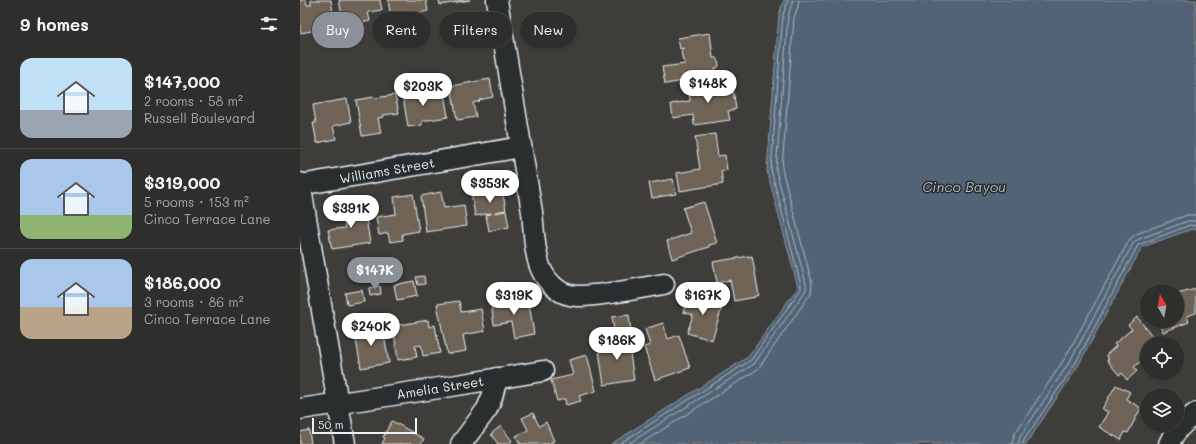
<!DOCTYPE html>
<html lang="en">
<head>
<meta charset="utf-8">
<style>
	body { margin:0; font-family:Mali,sans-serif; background:#363634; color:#f1f3f6; height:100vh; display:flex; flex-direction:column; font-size:15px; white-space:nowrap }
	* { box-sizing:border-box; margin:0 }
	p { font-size:13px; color:#a7a8a9 }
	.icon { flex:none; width:22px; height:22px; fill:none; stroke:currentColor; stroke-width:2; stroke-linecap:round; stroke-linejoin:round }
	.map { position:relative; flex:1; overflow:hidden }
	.drawer { display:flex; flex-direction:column; background:#2e2e2c; width:300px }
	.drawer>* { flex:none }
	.guide { position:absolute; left:12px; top:12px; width:380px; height:36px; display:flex; gap:8px }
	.needle { width:26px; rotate:350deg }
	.fabs { position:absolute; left:840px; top:284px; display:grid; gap:8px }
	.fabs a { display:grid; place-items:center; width:44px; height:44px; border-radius:50%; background:#2e2e2c; box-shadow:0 1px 3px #0004,0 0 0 1px #494a48; font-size:20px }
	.scale { position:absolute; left:12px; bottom:10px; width:105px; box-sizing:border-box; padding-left:4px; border:2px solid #e8f1f8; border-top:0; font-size:11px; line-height:14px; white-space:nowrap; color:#e8f1f8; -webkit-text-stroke:3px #2a2d2e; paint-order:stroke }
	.price { position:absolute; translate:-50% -34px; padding:0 9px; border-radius:14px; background:#fff; color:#222; font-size:13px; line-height:26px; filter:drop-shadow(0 1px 2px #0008) }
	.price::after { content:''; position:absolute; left:50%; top:24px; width:12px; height:9px; margin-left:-6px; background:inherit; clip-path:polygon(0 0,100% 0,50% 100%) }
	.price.on { background:#8c9099; color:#fff }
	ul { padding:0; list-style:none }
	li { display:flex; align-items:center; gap:12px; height:100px; padding:0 20px }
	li+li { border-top:1px solid #494a48 }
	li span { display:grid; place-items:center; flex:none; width:112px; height:80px; border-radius:12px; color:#555 }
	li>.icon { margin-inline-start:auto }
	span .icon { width:48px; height:48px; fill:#fffc; stroke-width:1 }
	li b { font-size:17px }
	h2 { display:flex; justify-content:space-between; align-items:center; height:48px; padding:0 20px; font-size:17px }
	.chip { padding:0 14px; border-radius:18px; background:#2e2e2c; box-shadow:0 1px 3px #0004,0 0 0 1px #494a48; font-size:14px; line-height:36px }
	.chip.on { background:#8c9099; color:#fff }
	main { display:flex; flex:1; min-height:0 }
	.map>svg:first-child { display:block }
	.water { fill:#516474; stroke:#8d9ca9 }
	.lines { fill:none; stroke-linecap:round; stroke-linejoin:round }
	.shore { stroke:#acb9c3; stroke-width:1 }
	.building { fill:#6e6355; stroke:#e8f1f8 }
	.minor-casing { stroke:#e8f1f8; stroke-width:23 }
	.minor { stroke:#2a2d2e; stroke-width:20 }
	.labels { text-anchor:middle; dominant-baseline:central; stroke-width:3; stroke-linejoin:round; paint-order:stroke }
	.street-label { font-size:13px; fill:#e8f1f8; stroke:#2a2d2e }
	.water-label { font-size:14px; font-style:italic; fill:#acb9c3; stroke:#2a2d2e }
</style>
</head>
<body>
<main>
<section class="drawer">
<h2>9 homes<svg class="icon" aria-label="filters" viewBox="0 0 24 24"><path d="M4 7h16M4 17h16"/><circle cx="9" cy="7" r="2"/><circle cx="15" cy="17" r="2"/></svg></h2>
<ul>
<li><span style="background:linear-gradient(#bfe0f5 65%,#9aa5b1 0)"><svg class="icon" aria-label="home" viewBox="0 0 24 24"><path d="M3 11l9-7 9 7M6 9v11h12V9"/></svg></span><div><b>$147,000</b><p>2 rooms · 58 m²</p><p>Russell Boulevard</p></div></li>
<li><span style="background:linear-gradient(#a9c7e8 70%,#8fb573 0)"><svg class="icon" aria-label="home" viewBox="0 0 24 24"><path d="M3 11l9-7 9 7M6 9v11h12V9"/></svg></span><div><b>$319,000</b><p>5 rooms · 153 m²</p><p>Cinco Terrace Lane</p></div></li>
<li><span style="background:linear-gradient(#a9c7e8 60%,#b9a48a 0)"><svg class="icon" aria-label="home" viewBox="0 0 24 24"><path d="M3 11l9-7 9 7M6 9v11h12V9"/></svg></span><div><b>$186,000</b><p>3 rooms · 86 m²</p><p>Cinco Terrace Lane</p></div></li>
</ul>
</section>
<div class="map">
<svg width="896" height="444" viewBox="0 0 896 444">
	<rect width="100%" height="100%" fill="#3e3d3a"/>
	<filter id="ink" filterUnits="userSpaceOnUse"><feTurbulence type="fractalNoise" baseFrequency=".025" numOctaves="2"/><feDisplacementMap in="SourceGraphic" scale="8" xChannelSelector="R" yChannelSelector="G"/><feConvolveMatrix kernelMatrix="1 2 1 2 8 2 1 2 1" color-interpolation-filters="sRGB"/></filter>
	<g filter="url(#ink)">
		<polygon class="water" points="484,0 896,0 896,230 892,229 842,247 778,366 726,444 311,444 448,357 498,287 467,171 479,14"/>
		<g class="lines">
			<g class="shore">
				<polyline points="319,444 451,360 501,289 501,285 471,170 483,15 488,0"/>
				<polyline points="328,444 454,364 506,290 506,284 476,170 488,16 493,0"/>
				<polyline points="340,444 458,369 511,293 512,283 482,169 494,18 498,6 499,0"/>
				<polyline points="712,444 714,435 765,358 830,239 836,234 887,215 896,215"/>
				<polyline points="718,444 720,437 770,361 834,242 839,239 888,221 896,221"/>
				<polyline points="723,444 724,440 775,364 838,245 890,225 896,226"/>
			</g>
		</g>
		<g class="building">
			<polygon points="0,0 6,0 7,5 11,5 11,0 31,0 35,27 0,33"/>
			<polygon points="39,0 80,0 82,10 68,12 70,21 44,26"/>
			<polygon points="88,0 126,0 128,11 120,13 121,20 111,21 109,15 91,18"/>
			<polygon points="139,0 170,0 140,5"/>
			<polygon points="410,33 413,58 416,58 418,59 419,66 417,68 415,68 416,76 365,84 362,67 385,64 385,61 383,61 381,51 383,50 383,48 380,49 378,38"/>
			<polygon points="190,79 193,97 179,100 180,101 173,103 176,117 157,120 151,86"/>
			<polygon points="432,82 436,109 428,111 430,120 394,125 393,115 373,118 371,104 390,101 389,90 417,86 417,84"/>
			<polygon points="117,88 118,97 144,93 148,117 122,121 122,125 108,127 102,91"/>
			<polygon points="95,95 99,113 83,115 84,117 78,118 81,133 62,136 56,100 74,97 75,98"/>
			<polygon points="47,99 51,122 33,126 36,139 17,143 13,123 16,123 13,105"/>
			<polygon points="415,134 418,156 425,155 427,170 421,171 423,184 380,191 377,173 400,169 395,137"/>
			<polygon points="200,179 206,210 195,212 195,213 206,211 209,227 189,231 186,215 191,214 191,213 175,216 170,185"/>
			<polygon points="373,179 376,194 352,198 349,183"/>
			<polygon points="141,192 144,208 164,205 167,226 126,232 121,196"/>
			<polygon points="113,194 119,231 102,234 103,240 90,242 88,233 79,235 76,217 96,214 94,197"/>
			<polygon points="404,202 417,243 409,245 409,247 372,259 367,241 391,233 383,208"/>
			<polygon points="64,206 70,243 32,249 28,230 45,228 42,209"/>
			<polygon points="449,256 449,257 452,256 459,295 456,296 456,297 434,301 430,280 417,283 413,262"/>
			<polygon points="124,276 125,284 118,285 116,277"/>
			<polygon points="114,281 117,296 97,300 94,285"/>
			<polygon points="80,286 81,294 70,296 69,288"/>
			<polygon points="896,289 896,313 887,316 889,322 863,332 858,321 877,321 877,294"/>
			<polygon points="62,290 64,302 47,305 45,293"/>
			<polygon points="389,293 423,304 412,340 387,333 393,315 383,312"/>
			<polygon points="228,297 234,334 214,338 211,322 194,325 191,303"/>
			<polygon points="159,301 161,312 181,309 185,331 163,335 166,351 147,354 137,304"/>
			<polygon points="329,315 331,332 315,335 312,317"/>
			<polygon points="837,317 858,343 847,343 847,356 834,367 837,371 827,380 822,373 819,375 807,360 809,359 806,355 816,346 814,344 832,329 828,325"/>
			<polygon points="128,320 129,327 135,325 140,353 123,356 121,345 115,346 117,357 98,360 94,333 95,333 94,326"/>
			<polygon points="363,323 368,339 379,335 390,368 355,380 344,347 350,345 345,329"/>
			<polygon points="68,324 70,332 83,329 89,363 61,368 55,334 56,334 55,326"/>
			<polygon points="327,334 334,380 304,385 299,351 307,349 305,337"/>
			<polygon points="287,355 296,391 279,396 281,401 266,405 265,399 257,401 251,380 273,375 269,360"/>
			<polygon points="816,385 830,392 826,399 841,408 828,433 825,432 821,440 799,427 808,412 802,409"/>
			<polygon points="233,413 239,426 246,422 254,441 251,442 252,444 220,444 216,436 228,430 222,418"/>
			<polygon points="92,421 124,439 121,444 82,444 85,438 83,437"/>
			<polygon points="201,426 212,441 208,444 198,444 191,434"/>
			<polygon points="9,430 11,444 0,444 0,432"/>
		</g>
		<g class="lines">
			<defs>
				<g id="minor">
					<path d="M197,0L232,212C234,230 234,253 241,269C246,281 258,293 270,295C278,297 286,296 294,295C318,293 341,288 364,284"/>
					<polyline points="0,183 45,444"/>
					<polyline points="0,185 221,147"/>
					<polyline points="0,409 133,389 243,371"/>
					<polyline points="161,444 187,409 192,397 197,378"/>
					<path d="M869,444C874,431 885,421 896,413"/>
				</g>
			</defs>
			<use href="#minor" class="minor-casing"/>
			<use href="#minor" class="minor"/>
		</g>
	</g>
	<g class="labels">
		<g class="street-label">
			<text transform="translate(87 170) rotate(-10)">Williams Street</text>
			<text transform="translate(140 387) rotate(-9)">Amelia Street</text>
		</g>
		<g class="water-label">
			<text x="664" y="186">Cinco Bayou</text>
		</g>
	</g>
</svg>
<div class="fabs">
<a><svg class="needle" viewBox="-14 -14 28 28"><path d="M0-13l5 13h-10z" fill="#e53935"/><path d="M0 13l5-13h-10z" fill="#a7a8a9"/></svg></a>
<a><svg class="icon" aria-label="locate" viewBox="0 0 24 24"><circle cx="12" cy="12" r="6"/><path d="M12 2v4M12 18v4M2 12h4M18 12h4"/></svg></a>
<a><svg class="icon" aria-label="layers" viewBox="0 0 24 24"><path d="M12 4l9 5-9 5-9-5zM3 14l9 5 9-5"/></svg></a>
</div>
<div class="scale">50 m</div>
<b class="price" style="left:408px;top:104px">$148K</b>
<b class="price" style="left:123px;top:107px">$203K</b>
<b class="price" style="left:190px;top:204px">$353K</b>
<b class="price" style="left:51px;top:229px">$391K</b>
<b class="price on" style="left:75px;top:291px">$147K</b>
<b class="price" style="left:214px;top:316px">$319K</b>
<b class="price" style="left:403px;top:316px">$167K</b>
<b class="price" style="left:71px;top:347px">$240K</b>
<b class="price" style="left:317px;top:361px">$186K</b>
<div class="guide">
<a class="chip on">Buy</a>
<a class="chip">Rent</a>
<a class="chip">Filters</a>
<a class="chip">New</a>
</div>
</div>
</main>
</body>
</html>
